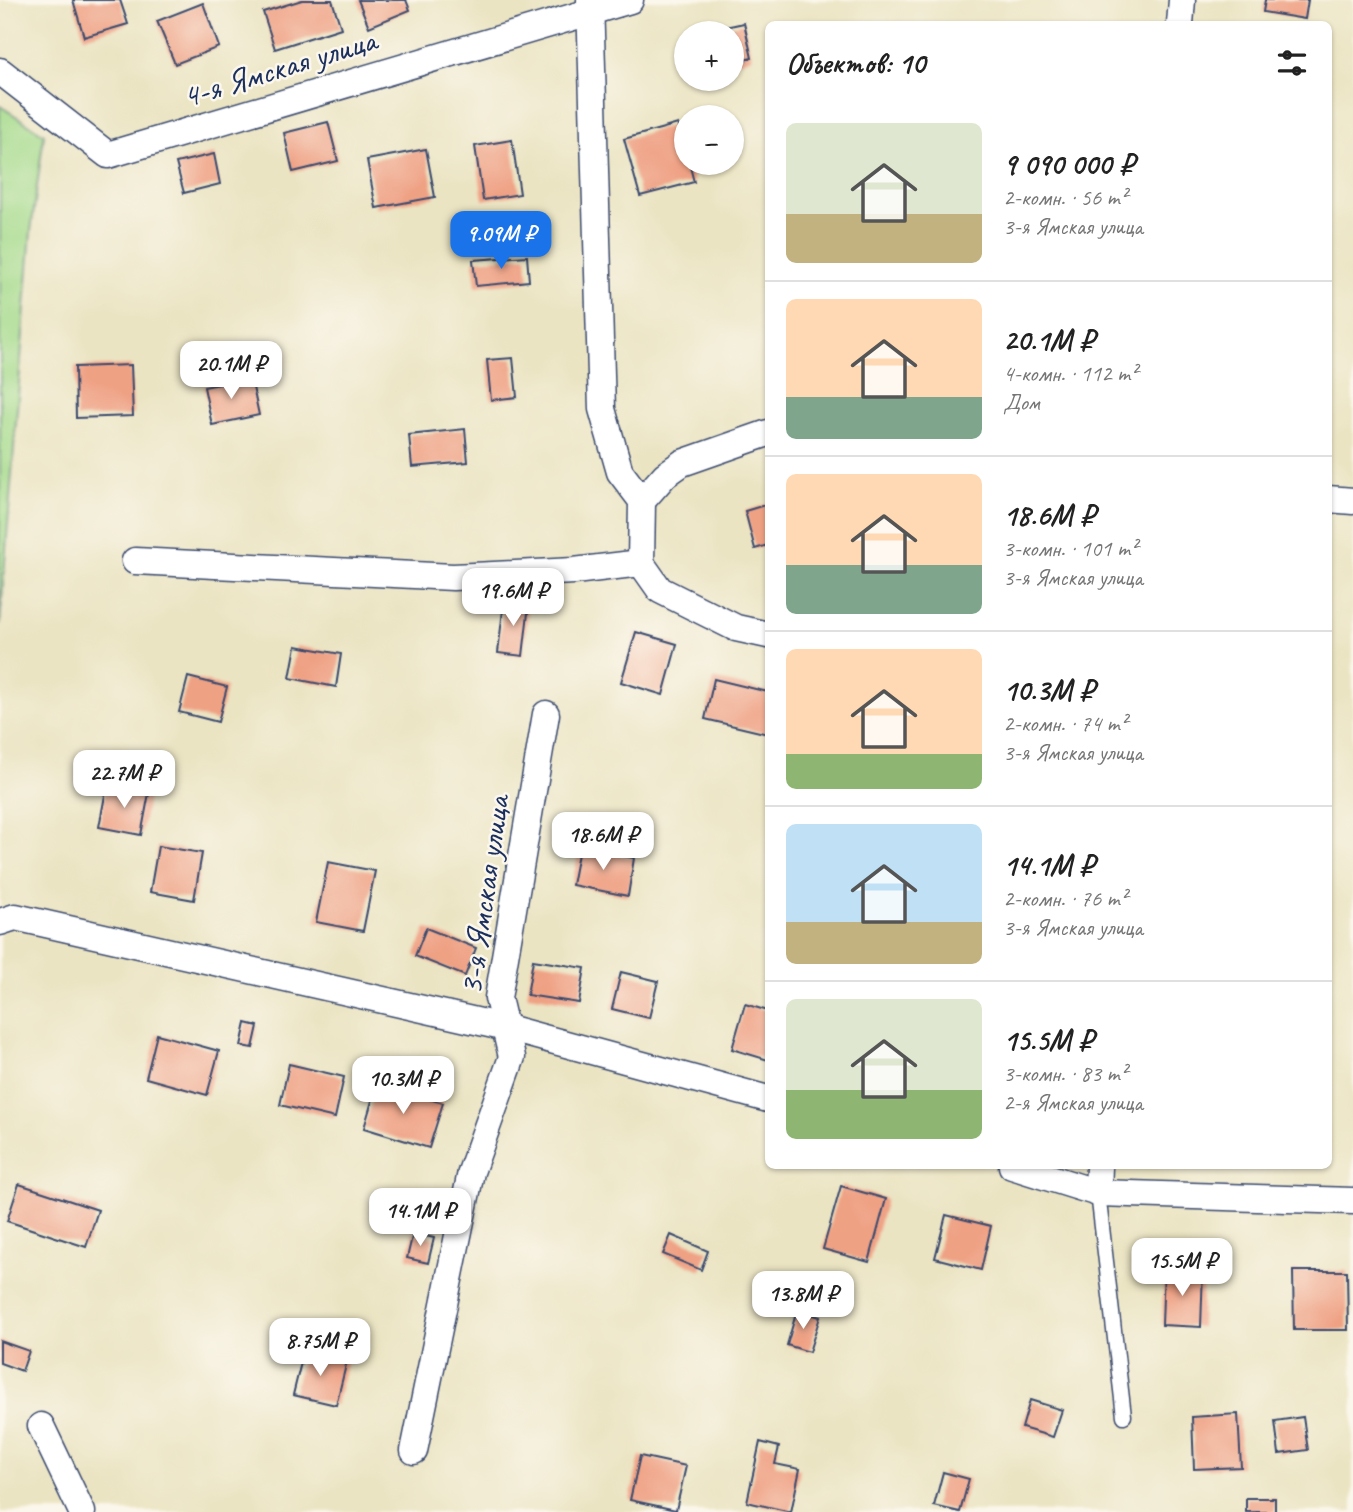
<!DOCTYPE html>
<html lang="ru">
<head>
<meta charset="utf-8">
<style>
	body { margin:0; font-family:Caveat,sans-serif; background:#f2f2f2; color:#222; height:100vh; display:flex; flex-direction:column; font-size:26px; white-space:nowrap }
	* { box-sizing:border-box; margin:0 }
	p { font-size:23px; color:#767676 }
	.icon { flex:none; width:38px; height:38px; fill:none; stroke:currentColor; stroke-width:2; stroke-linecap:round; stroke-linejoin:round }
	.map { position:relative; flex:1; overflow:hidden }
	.panel { position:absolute; left:765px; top:21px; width:567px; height:1148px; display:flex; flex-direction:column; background:#fff; border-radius:10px; box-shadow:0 2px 5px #0004 }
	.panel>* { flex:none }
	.fabs { position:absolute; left:674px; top:21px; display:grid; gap:14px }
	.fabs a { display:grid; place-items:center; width:70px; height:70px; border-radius:50%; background:#fff; box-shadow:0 2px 5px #0004; font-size:35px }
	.price { position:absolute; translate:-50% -60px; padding:0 16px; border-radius:14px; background:#fff; color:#222; font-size:23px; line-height:46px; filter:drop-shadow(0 2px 4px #0008) }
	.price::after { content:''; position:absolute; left:50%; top:42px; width:21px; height:16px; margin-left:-10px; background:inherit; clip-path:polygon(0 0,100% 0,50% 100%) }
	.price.on { background:#1a73e8; color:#fff }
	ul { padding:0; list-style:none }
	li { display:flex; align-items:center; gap:21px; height:175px; padding:0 21px }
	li+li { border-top:2px solid #e0e0e0 }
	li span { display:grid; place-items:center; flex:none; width:196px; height:140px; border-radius:10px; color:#555 }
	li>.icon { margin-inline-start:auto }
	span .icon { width:84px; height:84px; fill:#fffc; stroke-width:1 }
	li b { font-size:30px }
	h2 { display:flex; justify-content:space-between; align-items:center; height:84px; padding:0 21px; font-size:30px }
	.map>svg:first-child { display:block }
	.green { fill:#a4da8b; stroke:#608474; stroke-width:2 }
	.building { fill:#efa184 }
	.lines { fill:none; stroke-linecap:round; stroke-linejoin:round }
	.lane-casing { stroke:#3a4a6d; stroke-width:17 }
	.street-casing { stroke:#3a4a6d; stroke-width:29 }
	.lane { stroke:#fff; stroke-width:14 }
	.street { stroke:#fff; stroke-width:26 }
	.labels { text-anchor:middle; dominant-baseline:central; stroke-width:5; stroke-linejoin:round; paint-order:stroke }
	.street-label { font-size:33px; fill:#1b2f5e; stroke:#fbf7ec }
</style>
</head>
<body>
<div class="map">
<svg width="1353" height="1512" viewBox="0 0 1353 1512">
	<rect width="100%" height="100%" fill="#fbf7ec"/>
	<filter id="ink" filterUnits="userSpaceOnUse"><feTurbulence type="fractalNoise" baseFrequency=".0143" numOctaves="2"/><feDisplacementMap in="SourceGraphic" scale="14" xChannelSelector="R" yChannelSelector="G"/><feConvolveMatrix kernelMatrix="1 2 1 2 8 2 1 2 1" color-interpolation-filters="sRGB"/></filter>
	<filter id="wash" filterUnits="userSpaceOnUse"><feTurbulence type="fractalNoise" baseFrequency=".00686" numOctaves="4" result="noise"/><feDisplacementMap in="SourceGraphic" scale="28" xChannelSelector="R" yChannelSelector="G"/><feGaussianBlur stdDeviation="1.57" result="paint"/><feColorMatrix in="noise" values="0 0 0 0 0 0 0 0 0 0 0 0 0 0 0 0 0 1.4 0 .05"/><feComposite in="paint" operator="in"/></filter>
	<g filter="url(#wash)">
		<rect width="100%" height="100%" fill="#ebe4c3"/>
		<polygon class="green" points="0,106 44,134 31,231 0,625"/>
		<g id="blocks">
			<g class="building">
				<polygon points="73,0 120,0 128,24 84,37"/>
				<polygon points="302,0 332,0 341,28 275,49 263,12"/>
				<polygon points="358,0 406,0 410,10 369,27"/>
				<polygon points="1265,0 1308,0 1305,19 1263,12"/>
				<polygon points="203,3 219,47 175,64 157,21"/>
				<polygon points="744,23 752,58 732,63 732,33 711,33 711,30"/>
				<polygon points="328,122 338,161 293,172 284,133"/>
				<polygon points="678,124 686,163 689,163 694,182 640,196 624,139"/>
				<polygon points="512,140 520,194 483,200 475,146"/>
				<polygon points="426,149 435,197 376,208 367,160"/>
				<polygon points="214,154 220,184 184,193 176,163"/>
				<polygon points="527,256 529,281 476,286 473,260"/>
				<polygon points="513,358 517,397 491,400 487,360"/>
				<polygon points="131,365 133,416 76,418 75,367"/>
				<polygon points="251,378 259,415 212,425 204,387"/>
				<polygon points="465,429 468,462 412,467 409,435"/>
				<polygon points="768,504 768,545 755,549 745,511"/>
				<polygon points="504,601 529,604 523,656 498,653"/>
				<polygon points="636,632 677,644 663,695 621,682"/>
				<polygon points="296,646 341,654 336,687 290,678"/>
				<polygon points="188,677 227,687 218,722 179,712"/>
				<polygon points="714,679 768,692 768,734 705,719"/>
				<polygon points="107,785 149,793 141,835 99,827"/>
				<polygon points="158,846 202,853 194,900 150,892"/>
				<polygon points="579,848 634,858 628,896 572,885"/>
				<polygon points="328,862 375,871 363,931 316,922"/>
				<polygon points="426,928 476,948 465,976 415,956"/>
				<polygon points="533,960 585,968 579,1003 527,995"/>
				<polygon points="621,972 658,981 649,1018 612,1009"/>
				<polygon points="745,1004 768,1011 768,1060 732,1049"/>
				<polygon points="246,1023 258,1026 253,1048 241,1046"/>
				<polygon points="157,1034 219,1051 207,1095 146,1078"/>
				<polygon points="289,1064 344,1077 335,1118 280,1105"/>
				<polygon points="377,1084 443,1103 429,1148 364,1128"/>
				<polygon points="19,1184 98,1210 86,1247 7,1221"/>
				<polygon points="841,1186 886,1199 869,1262 823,1249"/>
				<polygon points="946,1215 991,1226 981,1270 935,1258"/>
				<polygon points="413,1233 434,1238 428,1263 407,1258"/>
				<polygon points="671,1235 708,1251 701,1270 663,1254"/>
				<polygon points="1164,1268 1203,1270 1201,1327 1162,1325"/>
				<polygon points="1293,1271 1347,1271 1348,1330 1294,1330"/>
				<polygon points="797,1310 820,1317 809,1352 787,1345"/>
				<polygon points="0,1341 29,1351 22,1371 0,1363"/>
				<polygon points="304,1350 347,1361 336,1405 293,1395"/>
				<polygon points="1030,1400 1062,1410 1053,1437 1022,1428"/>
				<polygon points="1238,1414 1241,1467 1194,1469 1192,1417"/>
				<polygon points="1303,1417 1308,1450 1279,1454 1275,1421"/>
				<polygon points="760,1442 779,1447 775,1464 800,1469 791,1512 747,1502"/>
				<polygon points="640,1456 686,1466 676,1510 630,1500"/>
				<polygon points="943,1472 969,1479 960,1512 934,1506"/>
				<rect x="1246" y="1498" width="29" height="14"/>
			</g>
		</g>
	</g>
	<g filter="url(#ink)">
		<use href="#blocks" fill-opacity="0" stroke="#3a4a6d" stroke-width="2"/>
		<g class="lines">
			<defs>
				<polyline id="lane" points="1098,1193 1124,1416"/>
				<g id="street">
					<polyline points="590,0 602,409 620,472 642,501 641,563"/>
					<polyline points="1180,24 1182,0"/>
					<polyline points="0,71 108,155 630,0"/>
					<polyline points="1328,499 1353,501"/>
					<polyline points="642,501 665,475 682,463 768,433"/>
					<polyline points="135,561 453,577 574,571 641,563"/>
					<polyline points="641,563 660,590 736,628 768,635"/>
					<polyline points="0,922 15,917 507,1028 768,1099"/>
					<polyline points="1012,1166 1098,1193 1353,1201"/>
					<polyline points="1098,1193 1099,1166"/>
					<polyline points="41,1426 82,1512"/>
					<polyline points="414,1451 471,1172 512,1057 498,998 546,714"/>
				</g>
			</defs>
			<use href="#lane" class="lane-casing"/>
			<use href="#street" class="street-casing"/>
			<use href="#lane" class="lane"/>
			<use href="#street" class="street"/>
		</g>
	</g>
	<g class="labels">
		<g class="street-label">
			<text transform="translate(279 68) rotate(-17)">4-я Ямская улица</text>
			<text transform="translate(484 895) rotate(-82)">3-я Ямская улица</text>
		</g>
	</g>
</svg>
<div class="fabs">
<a>+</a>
<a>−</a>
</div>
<b class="price on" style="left:501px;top:271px">9.09M ₽</b>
<b class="price" style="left:231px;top:401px">20.1M ₽</b>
<b class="price" style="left:513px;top:628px">19.6M ₽</b>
<b class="price" style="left:124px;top:810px">22.7M ₽</b>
<b class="price" style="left:603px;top:872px">18.6M ₽</b>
<b class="price" style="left:403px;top:1116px">10.3M ₽</b>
<b class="price" style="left:420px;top:1248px">14.1M ₽</b>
<b class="price" style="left:1182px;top:1298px">15.5M ₽</b>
<b class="price" style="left:803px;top:1331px">13.8M ₽</b>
<b class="price" style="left:320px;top:1378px">8.75M ₽</b>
<section class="panel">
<h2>Объектов: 10<svg class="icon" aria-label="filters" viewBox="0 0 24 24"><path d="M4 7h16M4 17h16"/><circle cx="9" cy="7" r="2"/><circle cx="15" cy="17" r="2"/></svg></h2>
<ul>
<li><span style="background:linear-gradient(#dfe7d0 65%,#c2b280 0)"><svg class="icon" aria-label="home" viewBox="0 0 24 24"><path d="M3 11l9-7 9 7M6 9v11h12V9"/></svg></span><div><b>9 090 000 ₽</b><p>2-комн. · 56 m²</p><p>3-я Ямская улица</p></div></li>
<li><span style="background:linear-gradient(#ffd9b3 70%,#7fa58c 0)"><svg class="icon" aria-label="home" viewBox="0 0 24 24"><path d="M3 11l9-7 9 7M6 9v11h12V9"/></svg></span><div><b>20.1M ₽</b><p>4-комн. · 112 m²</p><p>Дом</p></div></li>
<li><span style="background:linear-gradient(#ffd9b3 65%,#7fa58c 0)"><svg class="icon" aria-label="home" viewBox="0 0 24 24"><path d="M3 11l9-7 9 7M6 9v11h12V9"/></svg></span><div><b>18.6M ₽</b><p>3-комн. · 101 m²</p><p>3-я Ямская улица</p></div></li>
<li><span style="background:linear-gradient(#ffd9b3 75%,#8fb573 0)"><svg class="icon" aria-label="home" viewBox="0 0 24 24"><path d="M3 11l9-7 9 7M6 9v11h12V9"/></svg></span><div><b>10.3M ₽</b><p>2-комн. · 74 m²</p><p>3-я Ямская улица</p></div></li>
<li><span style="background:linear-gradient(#bfe0f5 70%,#c2b280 0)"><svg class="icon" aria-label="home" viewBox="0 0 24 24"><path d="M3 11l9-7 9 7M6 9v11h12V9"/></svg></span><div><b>14.1M ₽</b><p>2-комн. · 76 m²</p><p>3-я Ямская улица</p></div></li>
<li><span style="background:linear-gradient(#dfe7d0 65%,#8fb573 0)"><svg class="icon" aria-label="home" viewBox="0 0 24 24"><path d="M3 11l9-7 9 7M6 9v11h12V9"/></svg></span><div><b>15.5M ₽</b><p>3-комн. · 83 m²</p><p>2-я Ямская улица</p></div></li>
</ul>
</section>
</div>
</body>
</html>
